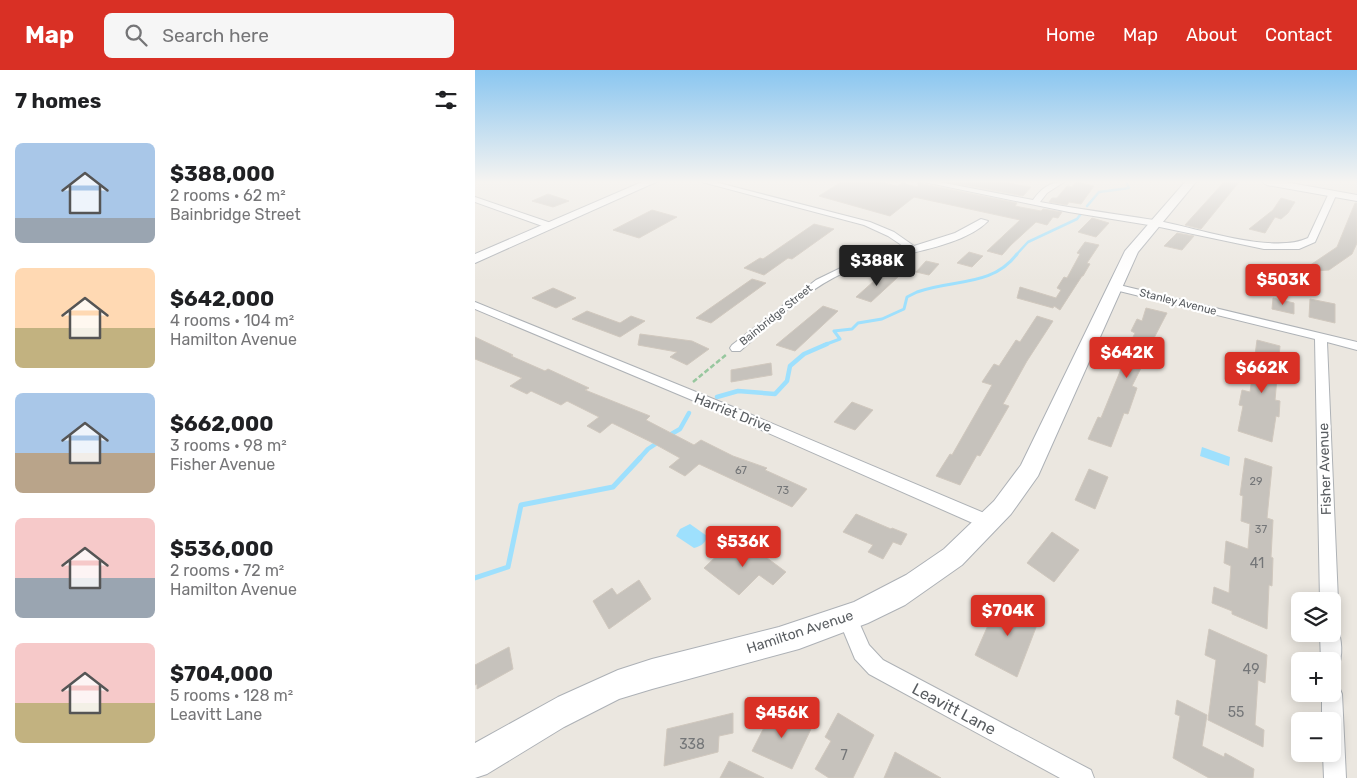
<!DOCTYPE html>
<html lang="en">
<head>
<meta charset="utf-8">
<style>
	body { margin:0; font-family:Rubik,sans-serif; background:#f6f6f6; color:#202124; height:100vh; display:flex; flex-direction:column; font-size:19px; white-space:nowrap }
	* { box-sizing:border-box; margin:0 }
	p { font-size:16px; color:#757577 }
	.icon { flex:none; width:28px; height:28px; fill:none; stroke:currentColor; stroke-width:2; stroke-linecap:round; stroke-linejoin:round }
	.map { position:relative; flex:1; overflow:hidden }
	.drawer { display:flex; flex-direction:column; background:#fff; width:475px }
	.drawer>* { flex:none }
	.controls { position:absolute; left:816px; top:522px; display:grid; gap:10px }
	.controls a { display:grid; place-items:center; width:50px; height:50px; border-radius:8px; background:#fff; box-shadow:0 2px 12px #0003; font-size:25px }
	.price { position:absolute; translate:-50% -42px; padding:0 11px; border-radius:5px; background:#d93025; color:#fff; font-size:16px; line-height:32px; filter:drop-shadow(0 1px 2px #0008) }
	.price::after { content:''; position:absolute; left:50%; top:30px; width:15px; height:11px; margin-left:-8px; background:inherit; clip-path:polygon(0 0,100% 0,50% 100%) }
	.price.active { background:#222; color:#fff }
	ul { padding:0; list-style:none }
	li { display:flex; align-items:center; gap:15px; height:125px; padding:0 15px }
	li span { display:grid; place-items:center; flex:none; width:140px; height:100px; border-radius:8px; color:#555 }
	li>.icon { margin-inline-start:auto }
	span .icon { width:60px; height:60px; fill:#fffc; stroke-width:1 }
	li b { font-size:21px }
	h2 { display:flex; justify-content:space-between; align-items:center; height:60px; padding:0 15px; font-size:21px }
	header { display:flex; align-items:center; gap:30px; box-sizing:border-box; height:70px; padding:0 25px; background:#d93025; color:#fff }
	header strong { font-size:24px }
	nav { display:flex; gap:28px; margin-inline-start:auto; font-size:18px }
	.search { width:350px; height:45px; background:#f6f6f6; display:flex; align-items:center; gap:12px; box-sizing:border-box; padding:0 18px; border-radius:8px; color:#757577; font-size:19px }
	main { display:flex; flex:1; min-height:0 }
	.map>svg:first-child { display:block }
	.water { fill:#9ee0fd }
	.lines { fill:none; stroke-linecap:round; stroke-linejoin:round }
	.stream-far3 { stroke:#9ee0fd; stroke-width:2.5 }
	.stream-far2 { stroke:#9ee0fd; stroke-width:3 }
	.stream-far1 { stroke:#9ee0fd; stroke-width:4.5 }
	.stream { stroke:#9ee0fd; stroke-width:5 }
	.building { fill:#c6c2bc; stroke:#d0c8be }
	.street-casing { stroke:#aeb2b6; stroke-width:2 }
	.secondary-casing { stroke:#adb1b6; stroke-width:2 }
	.path { stroke:#97c79e; stroke-width:2.5; stroke-dasharray:5 2.5; stroke-linecap:butt }
	.street { fill:#fff; fill-rule:evenodd }
	.secondary { fill:#fff; fill-rule:evenodd }
	.labels { text-anchor:middle; dominant-baseline:central; stroke-width:4.5; stroke-linejoin:round; paint-order:stroke }
	.far-street-label { font-size:11px; fill:#595d61; stroke:#fff }
	.number-label { font-size:11px; fill:#747678 }
	.street-label { font-size:14px; fill:#595d61; stroke:#fff }
	.near-number-label { font-size:14px; fill:#747678 }
	.near-street-label { font-size:16px; fill:#595d61; stroke:#fff }
</style>
</head>
<body>
<header>
<strong>Map</strong>
<div class="search"><svg class="icon" aria-label="search" viewBox="0 0 24 24"><circle cx="10" cy="10" r="6"/><path d="M15 15l6 6"/></svg>Search here</div>
<nav><a>Home</a><a>Map</a><a>About</a><a>Contact</a></nav>
</header>
<main>
<section class="drawer">
<h2>7 homes<svg class="icon" aria-label="filters" viewBox="0 0 24 24"><path d="M4 7h16M4 17h16"/><circle cx="9" cy="7" r="2"/><circle cx="15" cy="17" r="2"/></svg></h2>
<ul>
<li><span style="background:linear-gradient(#a9c7e8 75%,#9aa5b1 0)"><svg class="icon" aria-label="home" viewBox="0 0 24 24"><path d="M3 11l9-7 9 7M6 9v11h12V9"/></svg></span><div><b>$388,000</b><p>2 rooms · 62 m²</p><p>Bainbridge Street</p></div></li>
<li><span style="background:linear-gradient(#ffd9b3 60%,#c2b280 0)"><svg class="icon" aria-label="home" viewBox="0 0 24 24"><path d="M3 11l9-7 9 7M6 9v11h12V9"/></svg></span><div><b>$642,000</b><p>4 rooms · 104 m²</p><p>Hamilton Avenue</p></div></li>
<li><span style="background:linear-gradient(#a9c7e8 60%,#b9a48a 0)"><svg class="icon" aria-label="home" viewBox="0 0 24 24"><path d="M3 11l9-7 9 7M6 9v11h12V9"/></svg></span><div><b>$662,000</b><p>3 rooms · 98 m²</p><p>Fisher Avenue</p></div></li>
<li><span style="background:linear-gradient(#f6c9c9 60%,#9aa5b1 0)"><svg class="icon" aria-label="home" viewBox="0 0 24 24"><path d="M3 11l9-7 9 7M6 9v11h12V9"/></svg></span><div><b>$536,000</b><p>2 rooms · 72 m²</p><p>Hamilton Avenue</p></div></li>
<li><span style="background:linear-gradient(#f6c9c9 60%,#c2b280 0)"><svg class="icon" aria-label="home" viewBox="0 0 24 24"><path d="M3 11l9-7 9 7M6 9v11h12V9"/></svg></span><div><b>$704,000</b><p>5 rooms · 128 m²</p><p>Leavitt Lane</p></div></li>
</ul>
</section>
<div class="map">
<svg width="882" height="708" viewBox="0 0 882 708">
	<rect width="100%" height="100%" fill="#ebe7e0"/>
	<g class="water">
		<polygon points="727,377 755,387 754,396 725,386"/>
		<path d="M215,454L232,466C231,473 226,476 219,478L201,466L205,459Z"/>
	</g>
	<g class="lines">
		<g class="stream-far3">
			<polyline points="612,136 624,122 654,118 651,112"/>
			<polyline points="541,185 553,172 602,149 605,145"/>
		</g>
		<path class="stream-far2" d="M349,275L365,269L359,261L377,259L383,253L407,249L429,239L432,227L442,222C478,209 517,217 542,184"/>
		<g class="stream-far1">
			<polyline points="242,327 263,321 300,324 312,311 315,296 329,284 352,274"/>
			<polyline points="193,366 205,359 214,343"/>
			<polyline points="164,389 173,379 185,371"/>
		</g>
		<polyline class="stream" points="0,508 33,497 46,435 138,417 165,388"/>
	</g>
	<g class="building">
		<polygon points="366,112 403,112 423,116 427,113 443,117 443,112 447,112 449,114 542,133 540,136 566,141 568,139 587,142 583,148 578,147 572,155 561,152 536,175 527,185 512,181 545,150 439,127 415,146 344,126"/>
		<polygon points="473,112 527,112 556,117 548,126"/>
		<polygon points="601,112 619,116 606,134 594,132 592,135 574,132 577,128 582,128 592,116 597,117"/>
		<polygon points="749,112 764,112 726,159 710,155"/>
		<polygon points="73,124 94,131 78,137 57,131"/>
		<polygon points="806,128 820,132 813,143 806,149 800,147 790,163 774,159 798,140"/>
		<polygon points="880,133 882,133 882,173 877,184 854,200 825,202 862,177"/>
		<polygon points="177,140 202,147 164,168 138,160"/>
		<polygon points="617,148 634,153 621,167 603,162"/>
		<polygon points="339,154 359,159 317,189 313,188 289,205 269,198 285,188 288,189"/>
		<polygon points="702,163 719,166 707,180 689,176"/>
		<polygon points="610,172 624,175 612,193 615,194 608,206 607,206 585,240 579,236 578,238 542,228 545,217 581,228 586,220 582,218 589,207 592,208 605,184 602,183"/>
		<polygon points="494,182 508,186 497,197 482,193"/>
		<polygon points="451,191 464,194 454,205 441,202"/>
		<polygon points="408,203 423,207 396,232 381,227"/>
		<polygon points="277,209 291,213 236,253 221,248"/>
		<polygon points="78,218 101,228 81,238 57,228"/>
		<polygon points="798,228 819,233 819,244 797,239"/>
		<polygon points="835,229 860,234 860,253 834,247"/>
		<polygon points="348,236 363,241 320,281 301,275"/>
		<polygon points="671,238 692,243 679,268 677,268 665,295 667,296 657,316 662,318 653,344 649,343 636,377 613,369 623,347 626,348 653,282 651,281 660,263 656,261 662,249 667,251"/>
		<polygon points="112,241 145,253 156,246 170,251 145,267 97,249"/>
		<polygon points="562,246 578,251 552,291 528,334 534,336 505,386 502,385 485,415 461,406 475,384 477,385 517,315 507,312 519,294 524,296 541,270 545,272"/>
		<polygon points="165,264 217,271 234,279 212,295 195,287 202,282 163,275"/>
		<polygon points="0,267 38,285 36,286 70,301 73,299 114,318 110,320 175,346 171,350 219,375 226,370 258,386 292,398 290,400 332,419 317,437 224,394 210,406 194,397 205,388 176,372 137,353 125,363 112,356 124,347 92,331 86,335 56,321 52,324 35,316 47,308 0,289"/>
		<polygon points="782,270 805,276 800,330 805,331 804,347 801,346 797,372 763,361 768,336 764,335 767,320 775,322"/>
		<polygon points="296,293 297,305 256,312 256,300"/>
		<polygon points="377,332 398,340 380,360 359,352"/>
		<polygon points="770,388 797,397 792,448 798,450 796,487 798,488 797,516 794,515 792,559 757,544 757,541 737,533 739,517 754,523 756,496 749,493 751,471 773,479 775,454 766,451 768,426 765,425"/>
		<polygon points="614,399 633,407 620,439 600,430"/>
		<polygon points="381,444 416,459 417,458 432,464 426,475 418,472 408,489 393,482 398,475 368,462"/>
		<polygon points="577,462 604,480 579,512 552,493"/>
		<polygon points="254,474 268,484 276,476 311,502 298,515 284,505 264,525 229,498"/>
		<polygon points="164,510 176,529 134,559 118,531 137,518 142,525"/>
		<polygon points="525,528 565,547 542,607 500,585"/>
		<polygon points="734,559 792,585 790,613 783,610 780,655 789,660 788,677 733,650 741,590 730,585"/>
		<polygon points="34,577 38,599 2,619 2,614 0,615 0,595"/>
		<polygon points="702,630 732,645 727,676 749,687 750,683 779,699 778,708 734,708 698,688 705,646 700,644"/>
		<polygon points="299,638 323,648 321,653 336,659 317,699 277,681"/>
		<polygon points="258,643 258,663 244,666 243,682 189,696 192,659"/>
		<polygon points="363,643 399,665 378,708 354,708 340,699 356,671 350,667"/>
		<polygon points="420,682 466,708 409,708"/>
		<polygon points="254,691 289,708 245,708"/>
	</g>
	<g class="lines">
		<defs>
			<g id="street">
				<path d="M227,112H240L395,152L419,162L439,176L480,163L506,149L513,151C484,181 409,184 370,202C330,220 298,253 265,281H257L255,278L257,275L341,210L378,192L431,178L413,166L389,155Z"/>
				<path d="M449,112H464L558,130C566,119 574,112 589,112L572,123L565,132C603,139 641,144 679,150C719,157 797,185 833,168L854,123L858,121L862,123L840,172L824,179H789L680,156L594,142Z"/>
				<polygon points="0,127 79,154 80,156 73,158 0,132"/>
				<polygon points="640,214 882,272 882,280 852,272 863,531 860,537 858,538 858,531 845,531 840,269 636,219 636,215"/>
				<polygon points="0,232 258,337 521,448 523,453 521,458 515,460 509,458 248,343 0,239"/>
				<polygon points="372,539 379,541 394,575 408,590 616,700 619,708 585,708 394,604 380,589 363,548 365,541"/>
				<path d="M858,555L862,557C867,569 868,586 863,598L858,600V591H846L845,564H858Z"/>
				<polygon points="858,614 864,617 867,624 871,708 849,708 848,684 858,684 858,651 847,651 847,624 858,624"/>
			</g>
			<g id="secondary">
				<polygon points="167,112 181,112 0,193 0,184"/>
				<polygon points="710,112 721,112 663,182 563,406 536,444 487,495 430,535 393,553 324,579 177,619 144,629 89,657 12,704 0,708 0,673 83,627 143,600 177,589 304,557 379,532 431,505 469,479 519,431 546,395 650,181"/>
				<polygon points="787,112 810,112 882,125 882,131 792,115"/>
			</g>
		</defs>
		<use href="#street" class="street-casing"/>
		<use href="#secondary" class="secondary-casing"/>
		<polyline class="path" points="218,312 252,284"/>
		<use href="#street" class="street"/>
		<use href="#secondary" class="secondary"/>
	</g>
	<linearGradient id="sky" x2="0" y2="1"><stop stop-color="#8ac6f0"/><stop offset="0.53" stop-color="#f6f4f1"/><stop offset="1" stop-color="#f6f4f1" stop-opacity="0"/></linearGradient>
	<rect width="882" height="211" fill="url(#sky)"/>
	<g class="labels">
		<g class="far-street-label">
			<text transform="translate(703 232) rotate(14)">Stanley Avenue</text>
			<text transform="translate(301 245) rotate(-39)">Bainbridge Street</text>
		</g>
		<g class="number-label">
			<text x="266" y="400">67</text>
			<text x="781" y="411">29</text>
			<text x="308" y="420">73</text>
			<text x="786" y="459">37</text>
		</g>
		<g class="street-label">
			<text transform="translate(258 343) rotate(22)">Harriet Drive</text>
			<text transform="translate(850 399) rotate(-92)">Fisher Avenue</text>
			<text transform="translate(325 562) rotate(-18)">Hamilton Avenue</text>
		</g>
		<g class="near-number-label">
			<text x="782" y="493">41</text>
			<text x="776" y="599">49</text>
			<text x="761" y="642">55</text>
			<text x="217" y="674">338</text>
			<text x="369" y="685">7</text>
		</g>
		<g class="near-street-label">
			<text transform="translate(479 639) rotate(28)">Leavitt Lane</text>
		</g>
	</g>
</svg>
<div class="controls">
<a><svg class="icon" aria-label="layers" viewBox="0 0 24 24"><path d="M12 4l9 5-9 5-9-5zM3 14l9 5 9-5"/></svg></a>
<a>+</a>
<a>−</a>
</div>
<b class="price active" style="left:402px;top:217px">$388K</b>
<b class="price" style="left:808px;top:236px">$503K</b>
<b class="price" style="left:652px;top:309px">$642K</b>
<b class="price" style="left:787px;top:324px">$662K</b>
<b class="price" style="left:268px;top:498px">$536K</b>
<b class="price" style="left:533px;top:567px">$704K</b>
<b class="price" style="left:307px;top:669px">$456K</b>
</div>
</main>
</body>
</html>
